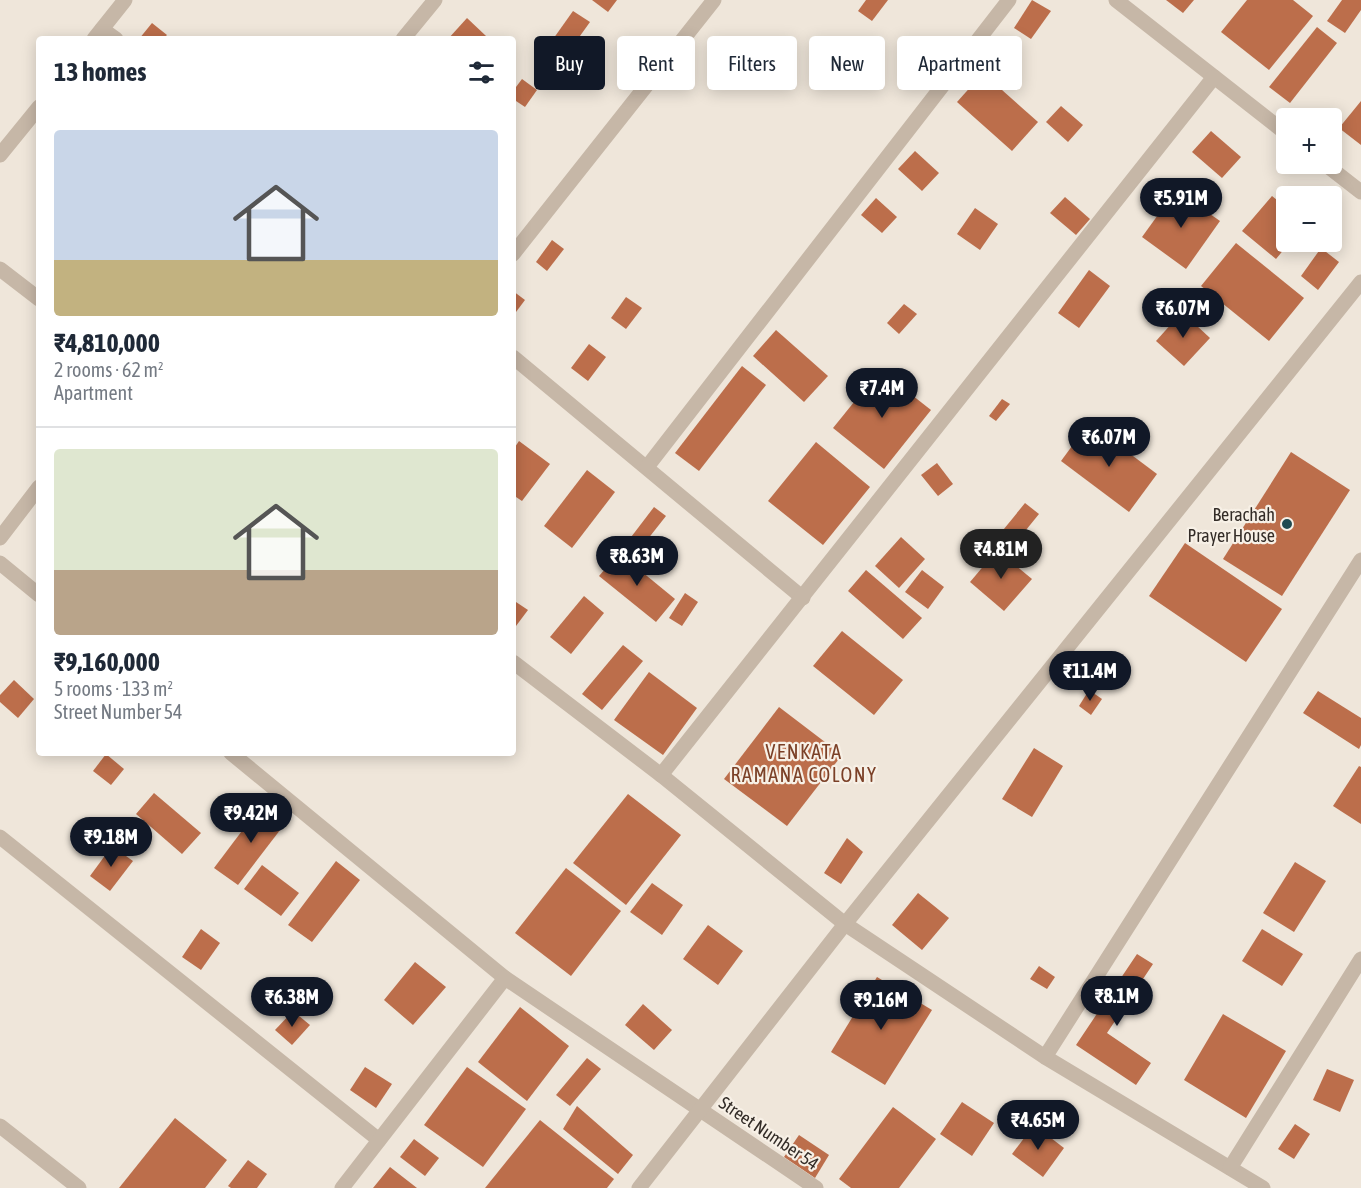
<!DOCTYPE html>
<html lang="en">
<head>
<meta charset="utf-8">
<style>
	body { margin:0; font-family:"Asap Condensed",sans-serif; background:#f6f6f7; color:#1f2937; height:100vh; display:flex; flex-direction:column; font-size:22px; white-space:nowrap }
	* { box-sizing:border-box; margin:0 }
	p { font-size:20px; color:#747a83 }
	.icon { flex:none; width:33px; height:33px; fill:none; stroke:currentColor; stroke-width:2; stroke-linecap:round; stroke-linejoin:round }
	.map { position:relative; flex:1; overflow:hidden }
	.sheet { position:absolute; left:36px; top:36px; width:480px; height:720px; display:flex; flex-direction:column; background:#fff; border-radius:6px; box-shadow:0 3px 15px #0003 }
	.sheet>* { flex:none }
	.guide { position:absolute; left:534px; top:36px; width:570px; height:54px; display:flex; gap:12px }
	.tools { position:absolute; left:1276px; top:108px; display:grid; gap:12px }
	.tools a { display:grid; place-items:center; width:66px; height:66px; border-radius:6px; background:#fff; box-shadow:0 3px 15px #0003; font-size:30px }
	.price { position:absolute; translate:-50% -51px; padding:0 14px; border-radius:21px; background:#111827; color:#fff; font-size:20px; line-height:39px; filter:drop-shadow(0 2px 3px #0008) }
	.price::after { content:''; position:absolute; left:50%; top:36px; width:18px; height:14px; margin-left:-9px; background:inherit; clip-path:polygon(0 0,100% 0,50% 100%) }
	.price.active { background:#222; color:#fff }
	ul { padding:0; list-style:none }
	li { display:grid; align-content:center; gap:12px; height:318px; padding:0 18px }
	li+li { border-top:2px solid #e0e1e3 }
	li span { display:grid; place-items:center; height:186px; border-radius:6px; color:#555 }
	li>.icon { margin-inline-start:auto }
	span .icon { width:108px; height:108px; fill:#fffc; stroke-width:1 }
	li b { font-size:26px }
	h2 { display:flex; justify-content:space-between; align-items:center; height:72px; padding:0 18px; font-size:26px }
	.tag { padding:0 21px; border-radius:6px; background:#fff; box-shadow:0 3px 15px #0003; font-size:21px; line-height:54px }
	.tag.active { background:#111827; color:#fff }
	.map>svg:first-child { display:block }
	.building { fill:#bc6e4b }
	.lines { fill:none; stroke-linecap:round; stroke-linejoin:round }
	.minor { stroke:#c6b7a7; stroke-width:15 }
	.poi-dot { fill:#204b51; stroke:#f7f0e6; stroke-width:2 }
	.labels { text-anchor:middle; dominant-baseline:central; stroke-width:4.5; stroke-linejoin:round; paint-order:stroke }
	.poi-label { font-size:18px; fill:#332c27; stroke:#f7f0e6; text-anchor:end }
	.street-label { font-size:18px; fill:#332c27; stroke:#f7f0e6 }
	.neighbourhood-label { font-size:20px; letter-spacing:1.5px; fill:#7b4027; stroke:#f7f0e6 }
</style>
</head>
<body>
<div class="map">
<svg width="1361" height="1188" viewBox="0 0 1361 1188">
	<rect width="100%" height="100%" fill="#efe6da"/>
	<g class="building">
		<polygon points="592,0 617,0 608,12"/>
		<polygon points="866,0 888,0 872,21 858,11"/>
		<polygon points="1032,0 1051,11 1031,39 1014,28"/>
		<polygon points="1166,0 1194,0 1183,13"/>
		<polygon points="1247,0 1293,0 1313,16 1269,70 1221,32"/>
		<polygon points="1342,0 1361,0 1361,10 1345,33 1327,21"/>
		<polygon points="573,11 590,22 567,54 551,42"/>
		<polygon points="467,18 486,36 483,39 448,39"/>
		<polygon points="152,23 167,35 163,39 139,39"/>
		<polygon points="1317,27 1337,43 1290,103 1269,87"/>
		<polygon points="983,73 1038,122 1012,151 957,102"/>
		<polygon points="522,79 537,90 525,107 513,99 513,91"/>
		<polygon points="1361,101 1361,145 1339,128"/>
		<polygon points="1061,106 1083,125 1068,142 1046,122"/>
		<polygon points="1211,131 1241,157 1222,178 1192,152"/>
		<polygon points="915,151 939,173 922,191 898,169"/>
		<polygon points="1176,190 1220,221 1186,269 1142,237"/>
		<polygon points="1272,196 1287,208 1287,242 1290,242 1276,259 1242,231"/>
		<polygon points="1065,197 1090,219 1076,235 1050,213"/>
		<polygon points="876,198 897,217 882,233 861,215"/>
		<polygon points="975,208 998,224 980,250 957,234"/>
		<polygon points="552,240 564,249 547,271 536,262"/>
		<polygon points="1236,243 1304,298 1269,341 1201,286"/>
		<polygon points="1321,248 1339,262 1318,290 1301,276"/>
		<polygon points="1089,270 1110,286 1079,328 1058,313"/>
		<polygon points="513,291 525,300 513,316"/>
		<polygon points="626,297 642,308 626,329 611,318"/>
		<polygon points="904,304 917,314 899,334 887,323"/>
		<polygon points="1182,312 1210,338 1184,366 1156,341"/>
		<polygon points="776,330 828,376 804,402 753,356"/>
		<polygon points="589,344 606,357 588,381 571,368"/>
		<polygon points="742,366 766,385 699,471 675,453"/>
		<polygon points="880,370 931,410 884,469 833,428"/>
		<polygon points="1002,399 1010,404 996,421 989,416"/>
		<polygon points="1089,423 1157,474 1129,512 1061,461"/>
		<polygon points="519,441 550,464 522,501 513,495 513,450"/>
		<polygon points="816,442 870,487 823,545 768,501"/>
		<polygon points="1291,452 1350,490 1282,596 1223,559"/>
		<polygon points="937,463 953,484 938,496 921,475"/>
		<polygon points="587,470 615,492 572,548 544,526"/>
		<polygon points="1025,503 1039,514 1009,551 995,540"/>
		<polygon points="654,507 666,516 636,554 625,545"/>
		<polygon points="901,537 925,559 899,588 875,566"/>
		<polygon points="1185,543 1282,609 1246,662 1149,596"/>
		<polygon points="997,550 1032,579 1004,611 970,582"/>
		<polygon points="619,553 675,599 656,622 599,576"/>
		<polygon points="866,570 922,618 903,639 848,591"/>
		<polygon points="922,570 944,587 928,609 905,592"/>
		<polygon points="685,593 698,602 682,626 669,618"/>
		<polygon points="584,596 604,613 571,654 550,637"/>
		<polygon points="513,600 528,610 513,630"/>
		<polygon points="842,631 903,680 874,715 813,666"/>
		<polygon points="623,645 643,661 602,710 582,694"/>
		<polygon points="1116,657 1129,667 1117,682 1104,673"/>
		<polygon points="649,672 697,708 663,755 614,720"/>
		<polygon points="14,680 34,699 18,718 0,702 0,695"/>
		<polygon points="1089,690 1102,699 1091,715 1079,706"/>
		<polygon points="1318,691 1361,718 1361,745 1359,749 1303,713"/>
		<polygon points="779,707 842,755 787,826 724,779"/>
		<polygon points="1034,748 1063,766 1032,817 1002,799"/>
		<polygon points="106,754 124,769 111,785 93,771"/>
		<polygon points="1359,766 1361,767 1361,824 1333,806"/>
		<polygon points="154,793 201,833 182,854 136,814"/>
		<polygon points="628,794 681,835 626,905 573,863"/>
		<polygon points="263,803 287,821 238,885 214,868"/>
		<polygon points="847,838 863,852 841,884 824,873"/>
		<polygon points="112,846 133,861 110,891 90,876"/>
		<polygon points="336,861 360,880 312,942 288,925"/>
		<polygon points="1295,862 1326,881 1294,932 1263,913"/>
		<polygon points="262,865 299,893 281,916 244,889"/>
		<polygon points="566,868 621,911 571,976 515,933"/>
		<polygon points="652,883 683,905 662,935 630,912"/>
		<polygon points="918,893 949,918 922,950 892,925"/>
		<polygon points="708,925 743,951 718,985 683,959"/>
		<polygon points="201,929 220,943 201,970 182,957"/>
		<polygon points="1262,929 1303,954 1282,986 1242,961"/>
		<polygon points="1137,954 1153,964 1107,1033 1151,1063 1136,1085 1076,1045"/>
		<polygon points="415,962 446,987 413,1025 384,1000"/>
		<polygon points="1039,966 1055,977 1047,989 1030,979"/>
		<polygon points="877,977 932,1010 885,1085 831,1052"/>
		<polygon points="643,1004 672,1030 654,1050 625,1025"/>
		<polygon points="520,1007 569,1046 527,1101 478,1062"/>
		<polygon points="293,1011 310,1025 292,1045 275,1030"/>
		<polygon points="1223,1014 1286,1051 1246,1118 1184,1080"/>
		<polygon points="587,1058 601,1069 570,1106 556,1095"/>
		<polygon points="365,1067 392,1084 376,1108 350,1090"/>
		<polygon points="467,1067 526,1109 483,1167 424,1125"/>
		<polygon points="1327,1069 1354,1080 1340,1112 1313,1100"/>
		<polygon points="962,1102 994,1123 972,1156 940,1134"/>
		<polygon points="577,1106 633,1155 618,1174 563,1129"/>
		<polygon points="893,1107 936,1139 899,1188 851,1188 839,1179"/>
		<polygon points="175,1118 227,1160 205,1188 119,1188"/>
		<polygon points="540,1120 614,1179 607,1188 485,1188"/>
		<polygon points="1295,1124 1310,1134 1294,1159 1278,1149"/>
		<polygon points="1034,1125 1064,1148 1043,1177 1012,1154"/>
		<polygon points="799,1135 829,1155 815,1178 784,1157"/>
		<polygon points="414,1139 439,1158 425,1176 400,1157"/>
		<polygon points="248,1160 267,1174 257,1188 231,1188 228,1186"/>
		<polygon points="390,1167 417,1188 373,1188"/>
	</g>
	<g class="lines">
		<g class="minor">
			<polyline points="1116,0 1287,134"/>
			<polyline points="102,29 116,39"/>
			<polyline points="94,39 125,0"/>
			<polyline points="403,39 435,0"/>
			<polyline points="0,155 39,107"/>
			<polyline points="1325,164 1361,192"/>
			<polyline points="513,254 714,0"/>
			<polyline points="0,269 39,299"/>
			<polyline points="513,357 803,598"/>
			<polyline points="647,467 1009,0"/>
			<polyline points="0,538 39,487"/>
			<polyline points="0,563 39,595"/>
			<polyline points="513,662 661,775 845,924 1045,1057 1263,1188"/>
			<polyline points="231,753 505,978"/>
			<polyline points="661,775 1214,77"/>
			<polyline points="0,837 379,1140"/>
			<polyline points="1045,1057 1361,560"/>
			<polyline points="0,1126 79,1188"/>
			<polyline points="1230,1168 1361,959"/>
			<polyline points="342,1188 505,978 816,1188"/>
			<polyline points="639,1188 845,924 1361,282"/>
		</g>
	</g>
	<circle class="poi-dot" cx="1287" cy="524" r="6"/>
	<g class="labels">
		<g class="poi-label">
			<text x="1275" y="514">Berachah<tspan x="1275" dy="21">Prayer House</tspan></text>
		</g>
		<g class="street-label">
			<text transform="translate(769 1133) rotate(34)">Street Number 54</text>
		</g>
		<g class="neighbourhood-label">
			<text x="804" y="751">VENKATA<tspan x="804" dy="23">RAMANA COLONY</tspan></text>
		</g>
	</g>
</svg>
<div class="tools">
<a>+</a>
<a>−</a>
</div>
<b class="price" style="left:1181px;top:229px">₹5.91M</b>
<b class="price" style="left:1183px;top:339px">₹6.07M</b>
<b class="price" style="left:882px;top:419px">₹7.4M</b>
<b class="price" style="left:1109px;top:468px">₹6.07M</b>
<b class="price active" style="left:1001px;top:580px">₹4.81M</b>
<b class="price" style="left:637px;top:587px">₹8.63M</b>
<b class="price" style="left:1090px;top:702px">₹11.4M</b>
<b class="price" style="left:251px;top:844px">₹9.42M</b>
<b class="price" style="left:111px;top:868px">₹9.18M</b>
<b class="price" style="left:1117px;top:1027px">₹8.1M</b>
<b class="price" style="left:292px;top:1028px">₹6.38M</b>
<b class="price" style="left:881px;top:1031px">₹9.16M</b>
<b class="price" style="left:1038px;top:1151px">₹4.65M</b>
<div class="guide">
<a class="tag active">Buy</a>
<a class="tag">Rent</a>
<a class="tag">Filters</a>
<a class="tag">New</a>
<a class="tag">Apartment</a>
</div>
<section class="sheet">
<h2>13 homes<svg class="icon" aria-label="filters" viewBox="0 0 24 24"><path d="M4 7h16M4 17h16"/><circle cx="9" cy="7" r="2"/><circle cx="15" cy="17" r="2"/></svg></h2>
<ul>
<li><span style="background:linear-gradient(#c9d6e8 70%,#c2b280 0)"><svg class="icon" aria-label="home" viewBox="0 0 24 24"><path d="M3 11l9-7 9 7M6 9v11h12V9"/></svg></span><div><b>₹4,810,000</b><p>2 rooms · 62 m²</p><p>Apartment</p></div></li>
<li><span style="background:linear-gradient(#dfe7d0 65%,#b9a48a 0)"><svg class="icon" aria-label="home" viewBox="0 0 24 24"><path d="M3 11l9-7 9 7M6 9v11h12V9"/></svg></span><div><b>₹9,160,000</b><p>5 rooms · 133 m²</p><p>Street Number 54</p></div></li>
</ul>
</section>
</div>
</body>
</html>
